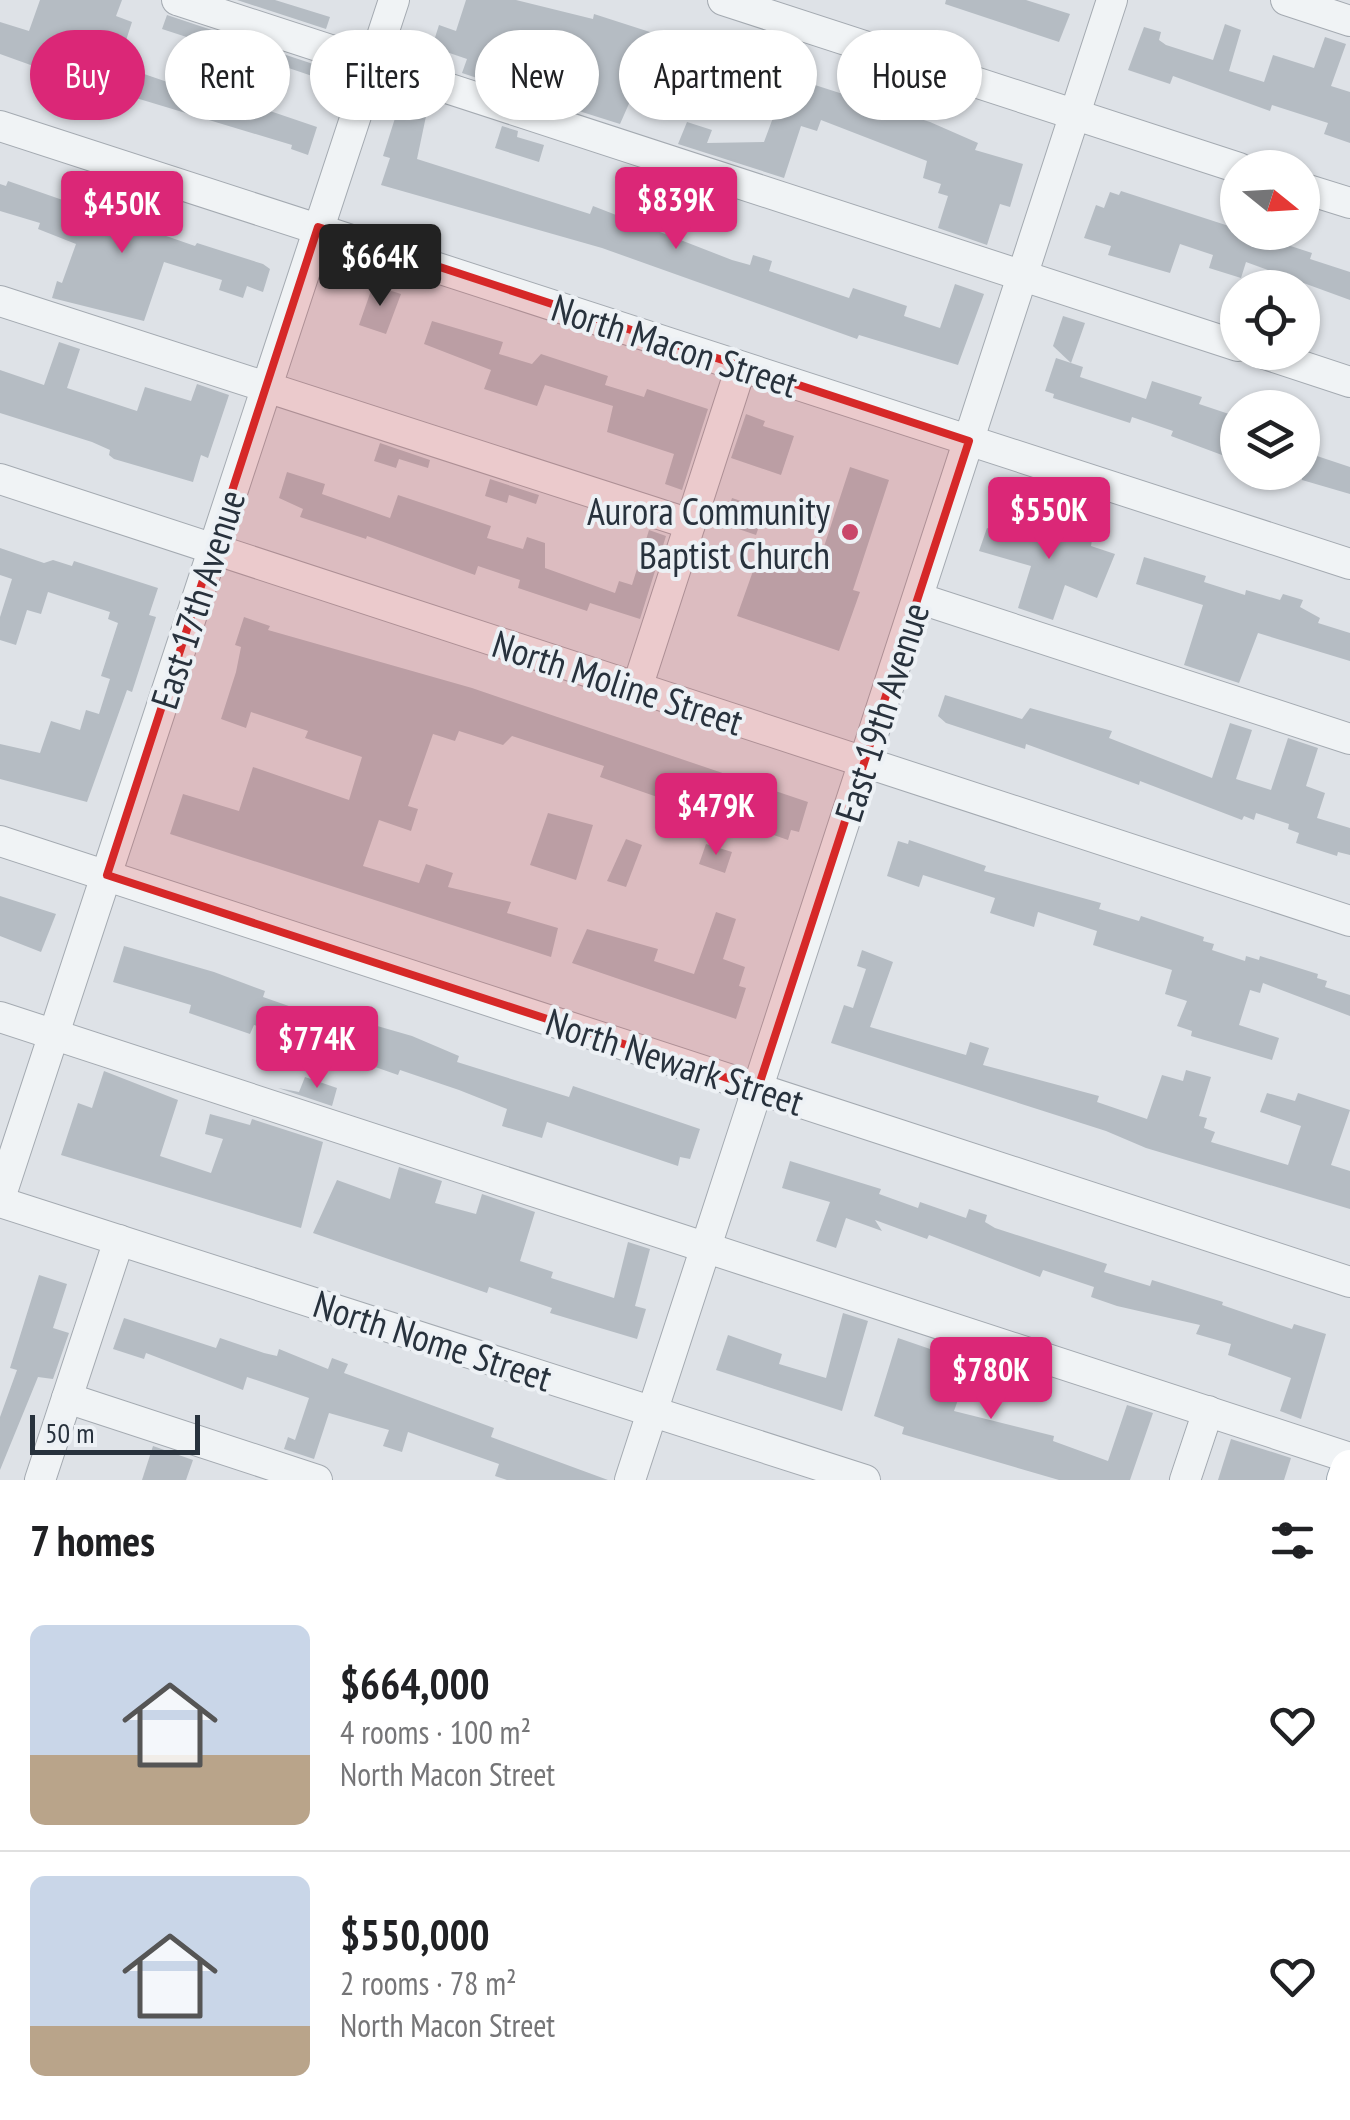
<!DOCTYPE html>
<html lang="en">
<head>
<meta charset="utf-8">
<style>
	body { margin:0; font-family:"PT Sans Narrow",sans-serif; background:#f6f6f6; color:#202124; height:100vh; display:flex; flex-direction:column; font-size:38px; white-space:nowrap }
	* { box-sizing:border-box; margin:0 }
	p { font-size:32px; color:#757577 }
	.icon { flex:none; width:55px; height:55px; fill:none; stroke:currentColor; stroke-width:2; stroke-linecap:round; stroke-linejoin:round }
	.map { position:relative; height:1480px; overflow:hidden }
	.panel { display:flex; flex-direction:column; background:#fff; flex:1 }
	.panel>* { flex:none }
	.banner { position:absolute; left:30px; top:30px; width:1290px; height:90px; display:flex; gap:20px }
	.needle { width:65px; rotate:108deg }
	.buttons { position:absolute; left:1220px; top:150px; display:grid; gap:20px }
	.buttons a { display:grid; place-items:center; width:100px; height:100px; border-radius:50%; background:#fff; box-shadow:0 2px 8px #0004; font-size:50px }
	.scale { position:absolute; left:30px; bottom:25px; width:170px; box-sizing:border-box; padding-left:10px; border:5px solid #28323d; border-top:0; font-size:28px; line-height:35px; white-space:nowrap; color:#28323d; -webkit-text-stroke:8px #edf1f5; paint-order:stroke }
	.price { position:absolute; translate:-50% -85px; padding:0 22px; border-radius:10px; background:#db2777; color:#fff; font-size:32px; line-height:65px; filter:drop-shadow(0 2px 5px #0008) }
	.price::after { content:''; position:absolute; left:50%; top:60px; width:30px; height:22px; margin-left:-15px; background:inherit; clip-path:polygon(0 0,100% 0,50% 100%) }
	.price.active { background:#222; color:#fff }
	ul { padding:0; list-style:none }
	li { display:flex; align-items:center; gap:30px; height:250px; padding:0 30px }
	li+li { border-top:2px solid #e0e0e0 }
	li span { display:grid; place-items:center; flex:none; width:280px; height:200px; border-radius:15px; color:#555 }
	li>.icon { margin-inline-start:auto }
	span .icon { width:120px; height:120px; fill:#fffc; stroke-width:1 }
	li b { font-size:42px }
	h2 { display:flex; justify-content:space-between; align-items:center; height:120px; padding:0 30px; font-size:42px }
	.chip { padding:0 35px; border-radius:45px; background:#fff; box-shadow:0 2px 8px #0004; font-size:35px; line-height:90px }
	.chip.active { background:#db2777; color:#fff }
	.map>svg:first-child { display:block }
	.building { fill:#b5bcc3 }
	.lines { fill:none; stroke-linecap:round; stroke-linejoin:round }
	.minor-casing { stroke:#a4aab1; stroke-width:32 }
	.major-casing { stroke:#9da8b2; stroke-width:40 }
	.minor { stroke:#f0f3f5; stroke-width:30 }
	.major { stroke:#fff; stroke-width:38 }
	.marked { fill:#d62828; fill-opacity:0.2; stroke:#d62828; stroke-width:8; stroke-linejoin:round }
	.poi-dot { fill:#c94669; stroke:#edf1f5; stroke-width:4 }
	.labels { text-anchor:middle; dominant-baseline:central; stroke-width:8; stroke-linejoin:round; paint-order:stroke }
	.street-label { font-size:38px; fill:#28323d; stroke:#edf1f5 }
	.poi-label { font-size:38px; fill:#28323d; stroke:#edf1f5; text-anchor:end }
</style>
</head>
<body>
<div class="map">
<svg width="1350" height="1480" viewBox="0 0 1350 1480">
	<rect width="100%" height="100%" fill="#dee2e7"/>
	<g class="building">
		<polygon points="40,0 122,0 116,16 132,22 118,65 176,85 194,87 208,44 162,29 167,15 325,68 321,79 268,61 256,97 269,102 267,110 317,127 308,155 291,149 292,145 93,85 94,80 61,70 50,72 0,54 0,22 29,31"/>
		<polygon points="237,0 275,0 330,17 326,29"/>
		<polygon points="466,0 516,0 593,19 594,14 930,122 978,143 975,150 1023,164 1010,207 1000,204 987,245 938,228 948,196 938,193 941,184 923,178 927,161 821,120 817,131 801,126 784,178 678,144 687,122 712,130 707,143 764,142 774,115 677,75 669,102 635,90 620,124 563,106 578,60 523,44 511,80 495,74 492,83 462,73 467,59 432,47 439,25 456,31"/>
		<polygon points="946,0 1026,0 1070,14 1059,42 945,4"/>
		<polygon points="1225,24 1241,30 1229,71 1264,82 1273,55 1314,68 1325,37 1346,44 1331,86 1350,92 1350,143 1324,134 1328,123 1272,105 1270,111 1173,76 1170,84 1128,70 1144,27 1161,32 1159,40 1166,45 1213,60"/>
		<polygon points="403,93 429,102 417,159 590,214 593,206 732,260 750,265 753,255 772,261 769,271 849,298 853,288 907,306 904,316 940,328 955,284 984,294 958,365 859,335 857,339 602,248 381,185 390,158 383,156"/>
		<polygon points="502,126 518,131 517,137 544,145 539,162 495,148"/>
		<polygon points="8,181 195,246 197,243 263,264 270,269 263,292 247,286 243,298 219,290 222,280 164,262 144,321 52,298 57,281 62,283 76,244 38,229 40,223 0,211 0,184 6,186"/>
		<polygon points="1121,191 1312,253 1310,259 1350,272 1350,300 1246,262 1241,278 1209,268 1213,255 1180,244 1170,273 1108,255 1111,246 1084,238 1096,205 1104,208 1110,192 1119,195"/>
		<polygon points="373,285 401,294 386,334 359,325"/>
		<polygon points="1063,316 1085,323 1071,363 1053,346"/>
		<polygon points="432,321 503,342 499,354 532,364 541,354 608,376 605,385 644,397 647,389 708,409 682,490 665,484 674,454 607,432 613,406 545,385 537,406 484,389 491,370 424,344"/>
		<polygon points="59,342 80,349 67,388 137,411 145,387 191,401 197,384 229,395 208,458 201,455 193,482 114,459 109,455 110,450 92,442 0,413 0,370 44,385"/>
		<polygon points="1056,358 1083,367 1080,377 1146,399 1152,381 1202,397 1199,404 1238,417 1238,461 1171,436 1173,431 1132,417 1130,423 1053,398 1054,394 1045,391"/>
		<polygon points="746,414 765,421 763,426 794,436 781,475 731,458"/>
		<polygon points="380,443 430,460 428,468 399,459 396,468 374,461"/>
		<polygon points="1302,451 1350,467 1350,494 1302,480"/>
		<polygon points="850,467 889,480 853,590 860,592 839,651 737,616 758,557 797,570 800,562 817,568"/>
		<polygon points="287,472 325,484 322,494 390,518 398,495 491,526 487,538 523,549 527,537 545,543 545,568 615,593 619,581 632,585 649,530 666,536 640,619 590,603 587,611 518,588 520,580 478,566 475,575 367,536 366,539 300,517 303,509 279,498"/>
		<polygon points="490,479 539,495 536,504 509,495 507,503 485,496"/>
		<polygon points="732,498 765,509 756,535 724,524"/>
		<polygon points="1007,513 1092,540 1091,546 1115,554 1097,598 1065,585 1053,620 1018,608 1031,566 979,551 987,528 999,532"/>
		<polygon points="0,548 44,563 53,560 72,566 74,561 158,588 149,615 156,617 132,692 127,690 87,802 0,779 0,744 40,753 51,721 80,730 86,710 99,714 110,679 101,676 118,623 108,619 110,612 48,592 41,614 27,610 16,645 0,640 0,617 12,579 0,575"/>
		<polygon points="1144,557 1206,576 1204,582 1245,595 1246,590 1280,600 1283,594 1303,600 1300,607 1320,618 1318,623 1350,633 1350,661 1258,633 1239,683 1184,665 1203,605 1136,584"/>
		<polygon points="244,617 270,626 268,630 472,688 808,802 799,832 791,830 788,840 762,831 766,819 708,800 704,812 663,799 600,777 604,766 512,736 503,745 459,731 455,741 433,734 408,806 418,809 411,831 379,820 363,866 419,883 426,864 453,873 448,887 511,902 507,913 558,928 551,957 170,834 183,794 239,811 253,767 349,800 362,757 305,738 308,731 251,712 246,728 221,719 236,672 241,647 235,645"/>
		<polygon points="945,695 1022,719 1030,708 1112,731 1109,738 1212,778 1230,723 1252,730 1236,779 1271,790 1288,738 1318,748 1306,786 1325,793 1317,818 1350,828 1350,855 1338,852 1337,856 1296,843 1299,833 1288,829 1289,824 1256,813 1254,820 1244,816 1242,820 1140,781 1139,785 1026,744 1025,749 946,723 938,716"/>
		<polygon points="548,813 593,825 576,880 530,865"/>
		<polygon points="626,839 642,845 626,887 607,881"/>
		<polygon points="909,840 986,866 984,871 1101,903 1099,909 1139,921 1141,916 1204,937 1203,941 1214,944 1212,950 1245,961 1246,956 1259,960 1260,956 1318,974 1317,978 1327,981 1325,987 1350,995 1350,1016 1263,983 1260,993 1250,990 1239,1025 1279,1038 1272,1060 1191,1036 1192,1031 1177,1026 1187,1001 1165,994 1172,970 1093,945 1097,931 1038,912 1034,927 990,913 995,898 923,875 919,887 887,876 898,841 908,844"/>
		<polygon points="706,844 732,852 725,873 699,864"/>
		<polygon points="0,896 56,914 41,952 0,936"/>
		<polygon points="716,912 736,919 723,959 745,967 739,986 746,988 736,1019 572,963 587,929 658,949 654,961 694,974"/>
		<polygon points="124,946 214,972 265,991 263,997 306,1012 337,1022 339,1015 412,1036 459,1056 457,1062 569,1097 573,1086 700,1129 690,1159 680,1157 678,1166 547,1122 542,1138 502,1126 507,1109 459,1090 400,1070 398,1075 358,1061 360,1057 254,1025 250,1034 189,1013 191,1005 113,982"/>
		<polygon points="862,950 893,962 870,1027 966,1055 970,1042 989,1048 983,1065 1099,1096 1097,1102 1147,1119 1162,1075 1183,1081 1186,1070 1211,1077 1199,1116 1207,1118 1204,1128 1215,1132 1211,1142 1288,1165 1301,1126 1260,1112 1267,1093 1295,1101 1298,1093 1350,1110 1331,1165 1350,1171 1350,1209 1146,1148 1106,1131 831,1043 844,1005 853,1008 866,969 857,966"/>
		<polygon points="104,1071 178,1100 160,1156 211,1173 223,1139 205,1134 210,1114 250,1125 252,1119 323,1142 301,1228 61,1155 78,1103 92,1108"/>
		<polygon points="305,1077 337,1088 332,1106 278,1088 299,1092"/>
		<polygon points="790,1161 881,1189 879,1194 918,1208 920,1202 966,1218 969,1209 987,1215 985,1222 995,1228 1107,1264 1104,1272 1150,1286 1152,1280 1223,1302 1222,1305 1292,1329 1294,1324 1326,1334 1301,1419 1280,1411 1291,1378 1228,1355 1231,1344 1196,1334 1200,1325 1117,1306 1091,1297 1094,1287 1043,1270 1040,1277 929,1235 927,1239 875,1220 882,1231 846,1218 836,1248 816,1241 830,1202 782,1188"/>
		<polygon points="399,1167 442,1181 435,1203 476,1214 482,1194 535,1212 520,1261 553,1272 551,1278 614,1298 628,1242 650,1249 635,1306 646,1309 637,1339 550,1313 552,1308 489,1287 487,1293 313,1233 337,1180 390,1199"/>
		<polygon points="39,1275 67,1284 53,1328 69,1333 53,1379 38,1377 0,1470 0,1417 17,1370 10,1368"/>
		<polygon points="843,1313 868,1321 842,1411 716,1370 728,1335 782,1354 779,1364 826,1378"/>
		<polygon points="124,1318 216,1348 220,1338 264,1353 277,1356 279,1349 328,1369 332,1358 348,1364 344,1373 494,1428 491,1437 608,1480 507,1480 495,1476 499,1464 408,1432 402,1452 383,1446 389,1430 329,1413 314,1459 284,1449 288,1437 295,1440 309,1398 247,1377 243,1390 146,1353 144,1359 113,1349"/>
		<polygon points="898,1338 971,1363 954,1411 1054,1436 1053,1441 1108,1461 1127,1405 1153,1413 1130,1480 1059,1480 902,1434 904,1427 874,1416"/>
		<polygon points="1231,1439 1291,1458 1284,1480 1218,1480"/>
		<polygon points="153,1446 193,1460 186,1480 142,1480"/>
	</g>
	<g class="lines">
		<defs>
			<g id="minor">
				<polyline points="177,0 1238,346"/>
				<polyline points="723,0 1239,168"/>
				<polyline points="1286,0 1350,21"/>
				<polyline points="0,126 1350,564"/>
				<polyline points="1302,188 1350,203"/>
				<polyline points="0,301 690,524"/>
				<polyline points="1259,352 1350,382"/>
				<polyline points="0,479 1350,921"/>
				<polyline points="918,598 1350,739"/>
				<polyline points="637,688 741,367"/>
				<polyline points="0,841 1350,1282"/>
				<polyline points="0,1017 1350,1458"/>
				<polyline points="0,1198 394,0"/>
				<polyline points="0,1202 865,1480"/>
				<polyline points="67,1398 317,1480"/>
				<polyline points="40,1480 119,1240"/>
				<polyline points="630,1480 1112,0"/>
				<polyline points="1185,1480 1208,1411"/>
			</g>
			<polyline id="major" points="1346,1480 1350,1469"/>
		</defs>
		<use href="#minor" class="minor-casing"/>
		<use href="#major" class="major-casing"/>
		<use href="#minor" class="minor"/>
		<use href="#major" class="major"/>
	</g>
	<path class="marked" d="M318,227L969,441L758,1088L107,875Z"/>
	<circle class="poi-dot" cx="850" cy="532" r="10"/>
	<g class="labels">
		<g class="street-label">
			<text transform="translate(675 345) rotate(18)">North Macon Street</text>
			<text transform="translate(197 599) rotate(-72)">East 17th Avenue</text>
			<text transform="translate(618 682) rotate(18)">North Moline Street</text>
			<text transform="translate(881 712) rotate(-72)">East 19th Avenue</text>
			<text transform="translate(675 1061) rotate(18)">North Newark Street</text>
			<text transform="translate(433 1340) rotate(18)">North Nome Street</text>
		</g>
		<g class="poi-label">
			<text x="830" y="510">Aurora Community<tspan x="830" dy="44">Baptist Church</tspan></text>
		</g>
	</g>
</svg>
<div class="buttons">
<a><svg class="needle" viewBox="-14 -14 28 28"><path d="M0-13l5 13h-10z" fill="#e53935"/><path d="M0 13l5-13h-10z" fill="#757577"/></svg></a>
<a><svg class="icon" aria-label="locate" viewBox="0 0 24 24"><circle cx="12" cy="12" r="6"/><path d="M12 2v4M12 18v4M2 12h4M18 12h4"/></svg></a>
<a><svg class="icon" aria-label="layers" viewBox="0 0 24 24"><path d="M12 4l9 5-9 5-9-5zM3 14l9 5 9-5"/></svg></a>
</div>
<div class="scale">50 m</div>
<b class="price" style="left:676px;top:252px">$839K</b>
<b class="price" style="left:122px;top:256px">$450K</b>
<b class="price active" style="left:380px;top:309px">$664K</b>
<b class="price" style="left:1049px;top:562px">$550K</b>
<b class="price" style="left:716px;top:858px">$479K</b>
<b class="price" style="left:317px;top:1091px">$774K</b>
<b class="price" style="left:991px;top:1422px">$780K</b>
<div class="banner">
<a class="chip active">Buy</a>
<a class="chip">Rent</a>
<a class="chip">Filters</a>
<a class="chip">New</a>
<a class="chip">Apartment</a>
<a class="chip">House</a>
</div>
</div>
<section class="panel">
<h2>7 homes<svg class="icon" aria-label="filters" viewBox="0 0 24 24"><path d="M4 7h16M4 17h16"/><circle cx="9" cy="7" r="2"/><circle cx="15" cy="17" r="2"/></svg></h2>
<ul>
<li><span style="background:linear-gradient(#c9d6e8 65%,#b9a48a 0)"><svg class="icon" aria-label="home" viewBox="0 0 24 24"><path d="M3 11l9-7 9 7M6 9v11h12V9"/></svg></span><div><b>$664,000</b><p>4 rooms · 100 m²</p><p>North Macon Street</p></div><svg class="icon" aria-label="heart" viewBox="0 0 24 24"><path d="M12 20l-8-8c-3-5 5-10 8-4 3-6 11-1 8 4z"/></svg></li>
<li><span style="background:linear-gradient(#c9d6e8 75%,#b9a48a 0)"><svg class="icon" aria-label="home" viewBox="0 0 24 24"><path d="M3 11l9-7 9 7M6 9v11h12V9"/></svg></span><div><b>$550,000</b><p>2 rooms · 78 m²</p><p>North Macon Street</p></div><svg class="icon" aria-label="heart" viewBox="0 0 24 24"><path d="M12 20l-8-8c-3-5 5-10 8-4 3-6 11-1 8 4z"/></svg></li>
</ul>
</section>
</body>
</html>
